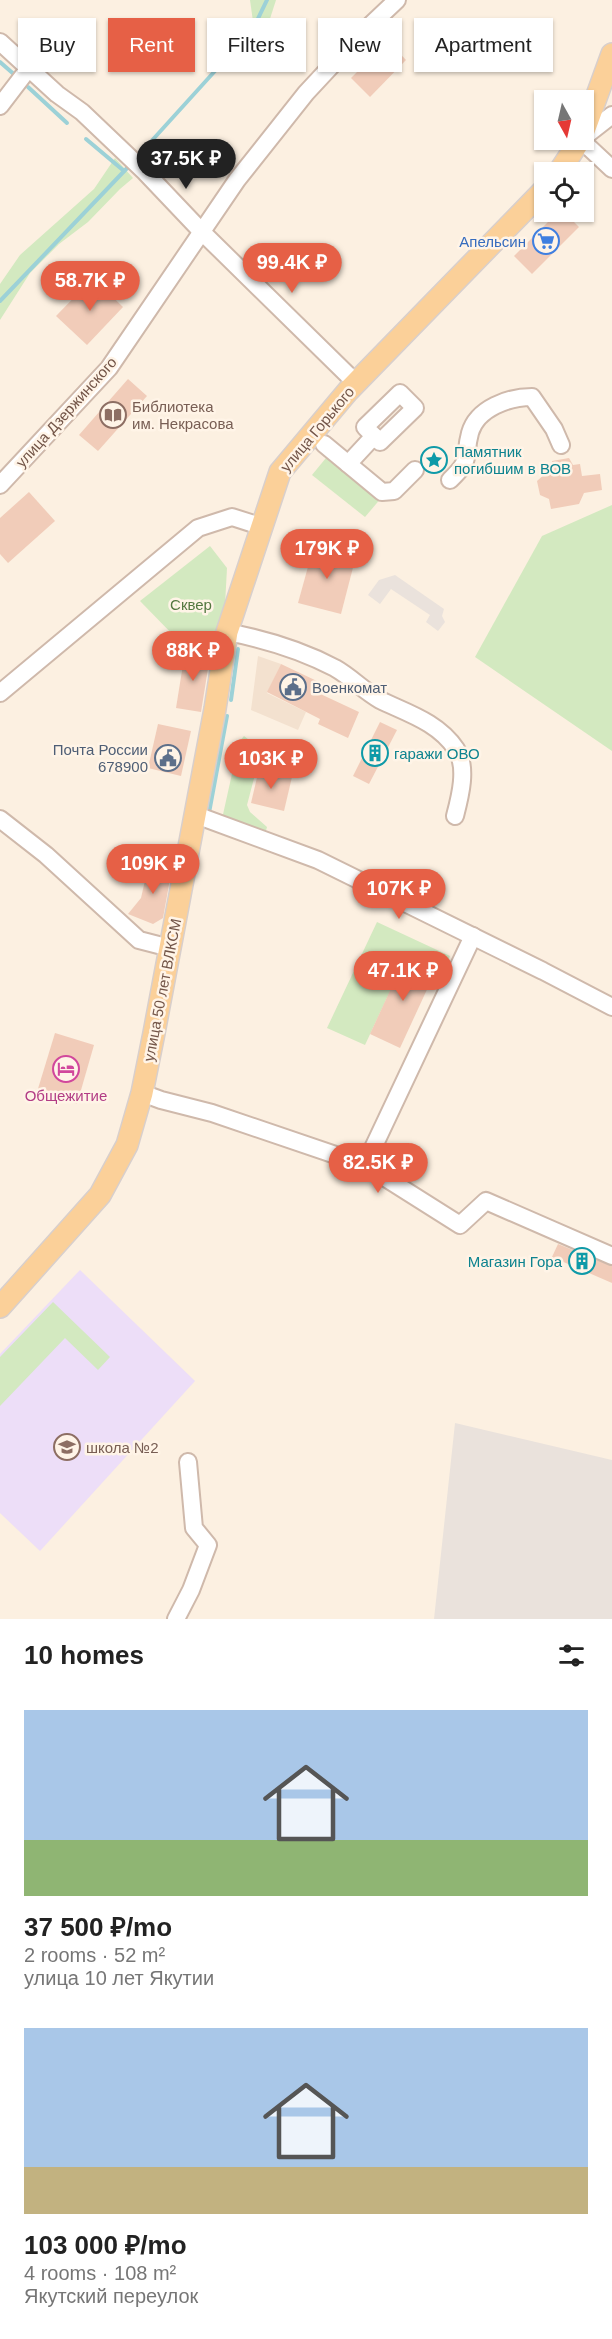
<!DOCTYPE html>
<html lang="en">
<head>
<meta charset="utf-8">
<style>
	body { margin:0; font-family:Arial,sans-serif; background:#f6f6f6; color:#222; height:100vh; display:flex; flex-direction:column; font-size:22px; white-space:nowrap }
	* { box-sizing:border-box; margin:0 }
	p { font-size:20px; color:#767676 }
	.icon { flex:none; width:33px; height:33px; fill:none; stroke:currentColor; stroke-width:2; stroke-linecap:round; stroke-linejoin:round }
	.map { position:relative; height:1619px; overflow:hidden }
	.sheet { display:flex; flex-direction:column; background:#fff; flex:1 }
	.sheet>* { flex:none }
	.guide { position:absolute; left:18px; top:18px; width:576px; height:54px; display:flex; gap:12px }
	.needle { width:39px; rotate:172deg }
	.buttons { position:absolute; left:534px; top:90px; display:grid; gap:12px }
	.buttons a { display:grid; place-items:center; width:60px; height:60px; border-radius:0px; background:#fff; box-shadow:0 2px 4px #0004; font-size:30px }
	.price { position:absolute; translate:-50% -51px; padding:0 14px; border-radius:21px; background:#e66046; color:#fff; font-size:20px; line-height:39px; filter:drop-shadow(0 2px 3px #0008) }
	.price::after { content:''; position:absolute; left:50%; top:36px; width:18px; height:14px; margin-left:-9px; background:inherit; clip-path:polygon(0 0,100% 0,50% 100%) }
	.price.active { background:#222; color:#fff }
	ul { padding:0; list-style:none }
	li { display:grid; align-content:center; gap:12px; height:318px; padding:0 24px }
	li span { display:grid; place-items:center; height:186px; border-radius:0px; color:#555 }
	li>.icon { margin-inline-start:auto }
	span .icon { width:108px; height:108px; fill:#fffc; stroke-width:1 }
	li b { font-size:26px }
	h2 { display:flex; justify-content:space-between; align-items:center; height:72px; padding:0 24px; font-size:26px }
	.chip { padding:0 21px; border-radius:0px; background:#fff; box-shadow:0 2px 4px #0004; font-size:21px; line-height:54px }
	.chip.active { background:#e66046; color:#fff }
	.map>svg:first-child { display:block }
	.residential { fill:#f3e1cf }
	.industrial { fill:#eae2dc }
	.education { fill:#eddef8 }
	.green { fill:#d3e9c0 }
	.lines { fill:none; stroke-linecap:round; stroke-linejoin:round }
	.stream { stroke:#9cd1d7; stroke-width:4 }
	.building { fill:#f1ccb9 }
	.minor-casing { stroke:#cfb9ab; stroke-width:20 }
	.major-casing { stroke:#d8cfcc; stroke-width:24 }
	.minor { stroke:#fff; stroke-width:16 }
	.major { stroke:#fbd099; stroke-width:21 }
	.labels { text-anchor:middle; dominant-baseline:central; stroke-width:5; stroke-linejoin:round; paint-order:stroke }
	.shop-label { font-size:15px; fill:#366cbe; stroke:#fff4e7; text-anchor:end }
	.education-label { font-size:15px; fill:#785e54; stroke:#fff4e7; text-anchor:start }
	.street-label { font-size:15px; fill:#735548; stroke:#fff4e7 }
	.culture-label { font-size:15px; fill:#0d838f; stroke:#fff4e7; text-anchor:start }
	.park-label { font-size:15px; fill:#547841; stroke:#fff4e7 }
	.service-label { font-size:15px; fill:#4e5e75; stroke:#fff4e7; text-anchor:start }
	.hotel-label { font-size:15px; fill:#b23c85; stroke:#fff4e7 }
</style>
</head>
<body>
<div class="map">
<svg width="612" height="1619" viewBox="0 0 612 1619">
	<rect width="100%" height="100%" fill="#fcf0e1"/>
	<polygon class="residential" points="258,656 281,664 267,693 306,712 298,730 251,710"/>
	<g class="industrial">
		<polygon points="395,575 444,609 442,616 445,622 438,631 426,622 430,615 391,589 380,604 368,595 379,580"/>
		<polygon points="455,1423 612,1460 612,1619 434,1619"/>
	</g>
	<polygon class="education" points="80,1270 195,1381 40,1551 0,1513 0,1354"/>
	<g class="green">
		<polygon points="250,0 276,0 268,25 255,36"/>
		<polygon points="115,158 133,178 120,189 88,222 59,244 30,273 0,320 0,284 20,255 94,189"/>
		<polygon points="335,447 388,490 365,517 312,475"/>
		<polygon points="612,505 612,751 475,657 542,536"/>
		<polygon points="210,546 227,568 223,642 178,640 140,601"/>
		<polygon points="244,736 253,743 257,767 247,805 250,812 267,827 264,838 222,819 239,742"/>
		<polygon points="377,922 450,956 442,973 406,957 365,1045 327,1028"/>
		<polygon points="53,1302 110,1357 98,1370 65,1338 0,1406 0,1357"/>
	</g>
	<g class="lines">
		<g class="stream">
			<polyline points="0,62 16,76"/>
			<polyline points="28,87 67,123"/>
			<polyline points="86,139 124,171"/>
			<polyline points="137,157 253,29 267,0"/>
			<polyline points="0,301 130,165"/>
			<polyline points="231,700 238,649"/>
			<polyline points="209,813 227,716"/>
		</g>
	</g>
	<g class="building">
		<polygon points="388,41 406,60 370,97 351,78"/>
		<polygon points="558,212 564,212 579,227 532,274 514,256"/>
		<polygon points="93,278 123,307 87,345 56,316"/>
		<polygon points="128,379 147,396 98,451 79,435"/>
		<polygon points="569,458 573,465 580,464 582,476 600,474 602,490 584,493 579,504 551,509 549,499 540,495 537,481 546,473 546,469 552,468 552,461"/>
		<polygon points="29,492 55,521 8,563 0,554 0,518"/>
		<polygon points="314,545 356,556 341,614 298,603"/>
		<polygon points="185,652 210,656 201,712 176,708"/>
		<polygon points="281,664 319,682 314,691 359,712 348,738 318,724 320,719 267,692"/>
		<polygon points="380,722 397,730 369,784 353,776"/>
		<polygon points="158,724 191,731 181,776 148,768"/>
		<polygon points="259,769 292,777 284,811 251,803"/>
		<polygon points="149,863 172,868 163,918 153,924 128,914 141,898"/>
		<polygon points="406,956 436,970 400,1048 370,1034"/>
		<polygon points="55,1033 94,1045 77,1104 37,1092"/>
		<polygon points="558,1244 612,1266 612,1283 552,1257"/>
	</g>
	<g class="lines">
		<defs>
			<g id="minor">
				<polyline points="0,42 57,94 82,112 145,172 202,232 356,383"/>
				<polyline points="0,106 29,68"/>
				<polyline points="584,137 612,115"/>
				<polyline points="581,140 612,169"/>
				<polygon points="400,393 415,408 380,442 365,427"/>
				<polyline points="324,444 382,492 394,491 415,470"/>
				<polyline points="348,464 374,436"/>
				<path d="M450,480C473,458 463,459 470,433C477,408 509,397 532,397L554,429L561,445"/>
				<polyline points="0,485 109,368 237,180 306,93 360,35 397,0"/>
				<path d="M227,632C264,639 301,650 335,668C351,677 364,691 380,700C407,713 438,722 456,749C468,767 460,797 455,816"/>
				<polyline points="0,693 198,528 232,517 260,526"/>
				<polyline points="196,815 318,860 543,971 612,1007"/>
				<polyline points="0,819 46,855 139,940 170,948"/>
				<polyline points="142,1093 161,1100 212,1113 365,1165 460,1225 486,1201 612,1256"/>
				<polyline points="365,1165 473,936"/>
				<polyline points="176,1619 191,1590 208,1545 194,1528 188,1462"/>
			</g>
			<g id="major">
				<polyline points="584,131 612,54"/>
				<polyline points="559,172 580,140"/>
				<polyline points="0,1307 100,1195 127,1145 142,1093 154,1033 215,709 227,632 280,472 348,391 544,190"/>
			</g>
		</defs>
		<use href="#minor" class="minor-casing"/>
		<use href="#major" class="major-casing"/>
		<use href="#minor" class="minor"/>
		<use href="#major" class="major"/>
	</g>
	<defs>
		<symbol id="supermarket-ring" viewBox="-11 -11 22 22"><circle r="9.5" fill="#fff4e7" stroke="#3f7fe0" stroke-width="1.5"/><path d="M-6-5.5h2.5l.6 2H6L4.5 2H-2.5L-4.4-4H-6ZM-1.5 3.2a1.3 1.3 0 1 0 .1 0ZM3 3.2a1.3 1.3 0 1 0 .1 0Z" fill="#3f7fe0"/></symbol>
		<symbol id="library-ring" viewBox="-11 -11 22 22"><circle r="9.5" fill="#fff4e7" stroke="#8d6e63" stroke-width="1.5"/><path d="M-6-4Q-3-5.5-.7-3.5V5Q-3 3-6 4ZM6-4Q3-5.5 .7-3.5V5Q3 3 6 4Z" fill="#8d6e63"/></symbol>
		<symbol id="sight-ring" viewBox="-11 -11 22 22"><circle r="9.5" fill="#fff4e7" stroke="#0f9aa8" stroke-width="1.5"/><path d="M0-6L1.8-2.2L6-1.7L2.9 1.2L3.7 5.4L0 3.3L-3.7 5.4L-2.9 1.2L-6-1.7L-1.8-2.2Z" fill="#0f9aa8"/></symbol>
		<symbol id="civic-ring" viewBox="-11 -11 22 22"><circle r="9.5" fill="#fff4e7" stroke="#5c6f8a" stroke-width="1.5"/><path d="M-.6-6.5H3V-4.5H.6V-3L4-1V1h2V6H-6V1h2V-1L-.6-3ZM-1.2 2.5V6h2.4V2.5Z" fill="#5c6f8a"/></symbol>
		<symbol id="building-ring" viewBox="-11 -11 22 22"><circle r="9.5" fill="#fff4e7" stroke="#0f9aa8" stroke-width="1.5"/><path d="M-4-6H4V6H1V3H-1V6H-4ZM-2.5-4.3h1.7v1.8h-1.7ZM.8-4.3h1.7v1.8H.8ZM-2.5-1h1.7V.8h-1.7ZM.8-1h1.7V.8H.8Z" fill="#0f9aa8"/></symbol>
		<symbol id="hotel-ring" viewBox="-11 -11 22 22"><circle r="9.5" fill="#fff4e7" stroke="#d1479c" stroke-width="1.5"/><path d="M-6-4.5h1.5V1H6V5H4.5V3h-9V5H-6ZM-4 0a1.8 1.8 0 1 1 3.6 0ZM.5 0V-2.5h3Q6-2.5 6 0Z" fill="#d1479c"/></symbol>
		<symbol id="school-ring" viewBox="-11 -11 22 22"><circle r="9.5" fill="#fff4e7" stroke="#8d6e63" stroke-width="1.5"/><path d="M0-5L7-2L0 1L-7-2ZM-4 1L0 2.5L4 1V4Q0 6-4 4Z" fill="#8d6e63"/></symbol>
	</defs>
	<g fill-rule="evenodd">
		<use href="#supermarket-ring" x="531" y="226" width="30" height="30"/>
		<use href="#library-ring" x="98" y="400" width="30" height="30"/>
		<use href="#sight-ring" x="419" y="445" width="30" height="30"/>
		<use href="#civic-ring" x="278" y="672" width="30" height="30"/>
		<use href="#building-ring" x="360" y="738" width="30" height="30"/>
		<use href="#civic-ring" x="153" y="743" width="30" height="30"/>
		<use href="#hotel-ring" x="51" y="1054" width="30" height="30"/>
		<use href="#building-ring" x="567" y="1246" width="30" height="30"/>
		<use href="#school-ring" x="52" y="1432" width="30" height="30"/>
	</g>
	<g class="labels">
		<g class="shop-label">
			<text x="526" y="241">Апельсин</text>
		</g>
		<g class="education-label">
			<text x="132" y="406">Библиотека<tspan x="132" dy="17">им. Некрасова</tspan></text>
			<text x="86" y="1447">школа №2</text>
		</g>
		<g class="street-label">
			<text transform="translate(66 412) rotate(-48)">улица Дзержинского</text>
			<text transform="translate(317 429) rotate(-50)">улица Горького</text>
			<text transform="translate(162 990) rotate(-79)">улица 50 лет ВЛКСМ</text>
		</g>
		<g class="culture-label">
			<text x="454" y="451">Памятник<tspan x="454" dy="17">погибшим в ВОВ</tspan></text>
			<text x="394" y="753">гаражи ОВО</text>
			<text x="562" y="1261" text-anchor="end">Магазин Гора</text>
		</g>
		<g class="park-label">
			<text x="191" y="604">Сквер</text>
		</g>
		<g class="service-label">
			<text x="312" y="687">Военкомат</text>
			<text x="148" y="749" text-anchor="end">Почта России<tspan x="148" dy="17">678900</tspan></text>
		</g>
		<g class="hotel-label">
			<text x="66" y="1095">Общежитие</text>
		</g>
	</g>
</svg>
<div class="buttons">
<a><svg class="needle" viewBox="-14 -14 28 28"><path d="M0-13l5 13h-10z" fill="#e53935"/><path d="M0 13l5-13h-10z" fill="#767676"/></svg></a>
<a><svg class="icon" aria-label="locate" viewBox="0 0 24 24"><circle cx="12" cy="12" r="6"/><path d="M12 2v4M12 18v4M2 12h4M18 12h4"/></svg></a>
</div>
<b class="price active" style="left:186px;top:190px">37.5K ₽</b>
<b class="price" style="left:292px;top:294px">99.4K ₽</b>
<b class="price" style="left:90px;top:312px">58.7K ₽</b>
<b class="price" style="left:327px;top:580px">179K ₽</b>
<b class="price" style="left:193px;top:682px">88K ₽</b>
<b class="price" style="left:271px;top:790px">103K ₽</b>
<b class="price" style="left:153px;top:895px">109K ₽</b>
<b class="price" style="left:399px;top:920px">107K ₽</b>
<b class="price" style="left:403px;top:1002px">47.1K ₽</b>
<b class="price" style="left:378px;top:1194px">82.5K ₽</b>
<div class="guide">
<a class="chip">Buy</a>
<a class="chip active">Rent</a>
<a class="chip">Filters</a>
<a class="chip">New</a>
<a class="chip">Apartment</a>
</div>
</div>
<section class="sheet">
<h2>10 homes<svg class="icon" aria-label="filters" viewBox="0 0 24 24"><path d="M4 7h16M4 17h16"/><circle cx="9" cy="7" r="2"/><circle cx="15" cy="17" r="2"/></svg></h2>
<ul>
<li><span style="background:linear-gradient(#a9c7e8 70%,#8fb573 0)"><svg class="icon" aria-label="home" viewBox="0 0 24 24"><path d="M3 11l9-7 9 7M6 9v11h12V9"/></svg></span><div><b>37 500 ₽/mo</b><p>2 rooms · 52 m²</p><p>улица 10 лет Якутии</p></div></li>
<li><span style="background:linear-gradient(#a9c7e8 75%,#c2b280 0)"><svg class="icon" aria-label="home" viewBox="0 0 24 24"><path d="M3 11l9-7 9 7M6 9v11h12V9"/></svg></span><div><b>103 000 ₽/mo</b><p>4 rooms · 108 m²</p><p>Якутский переулок</p></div></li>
</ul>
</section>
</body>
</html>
